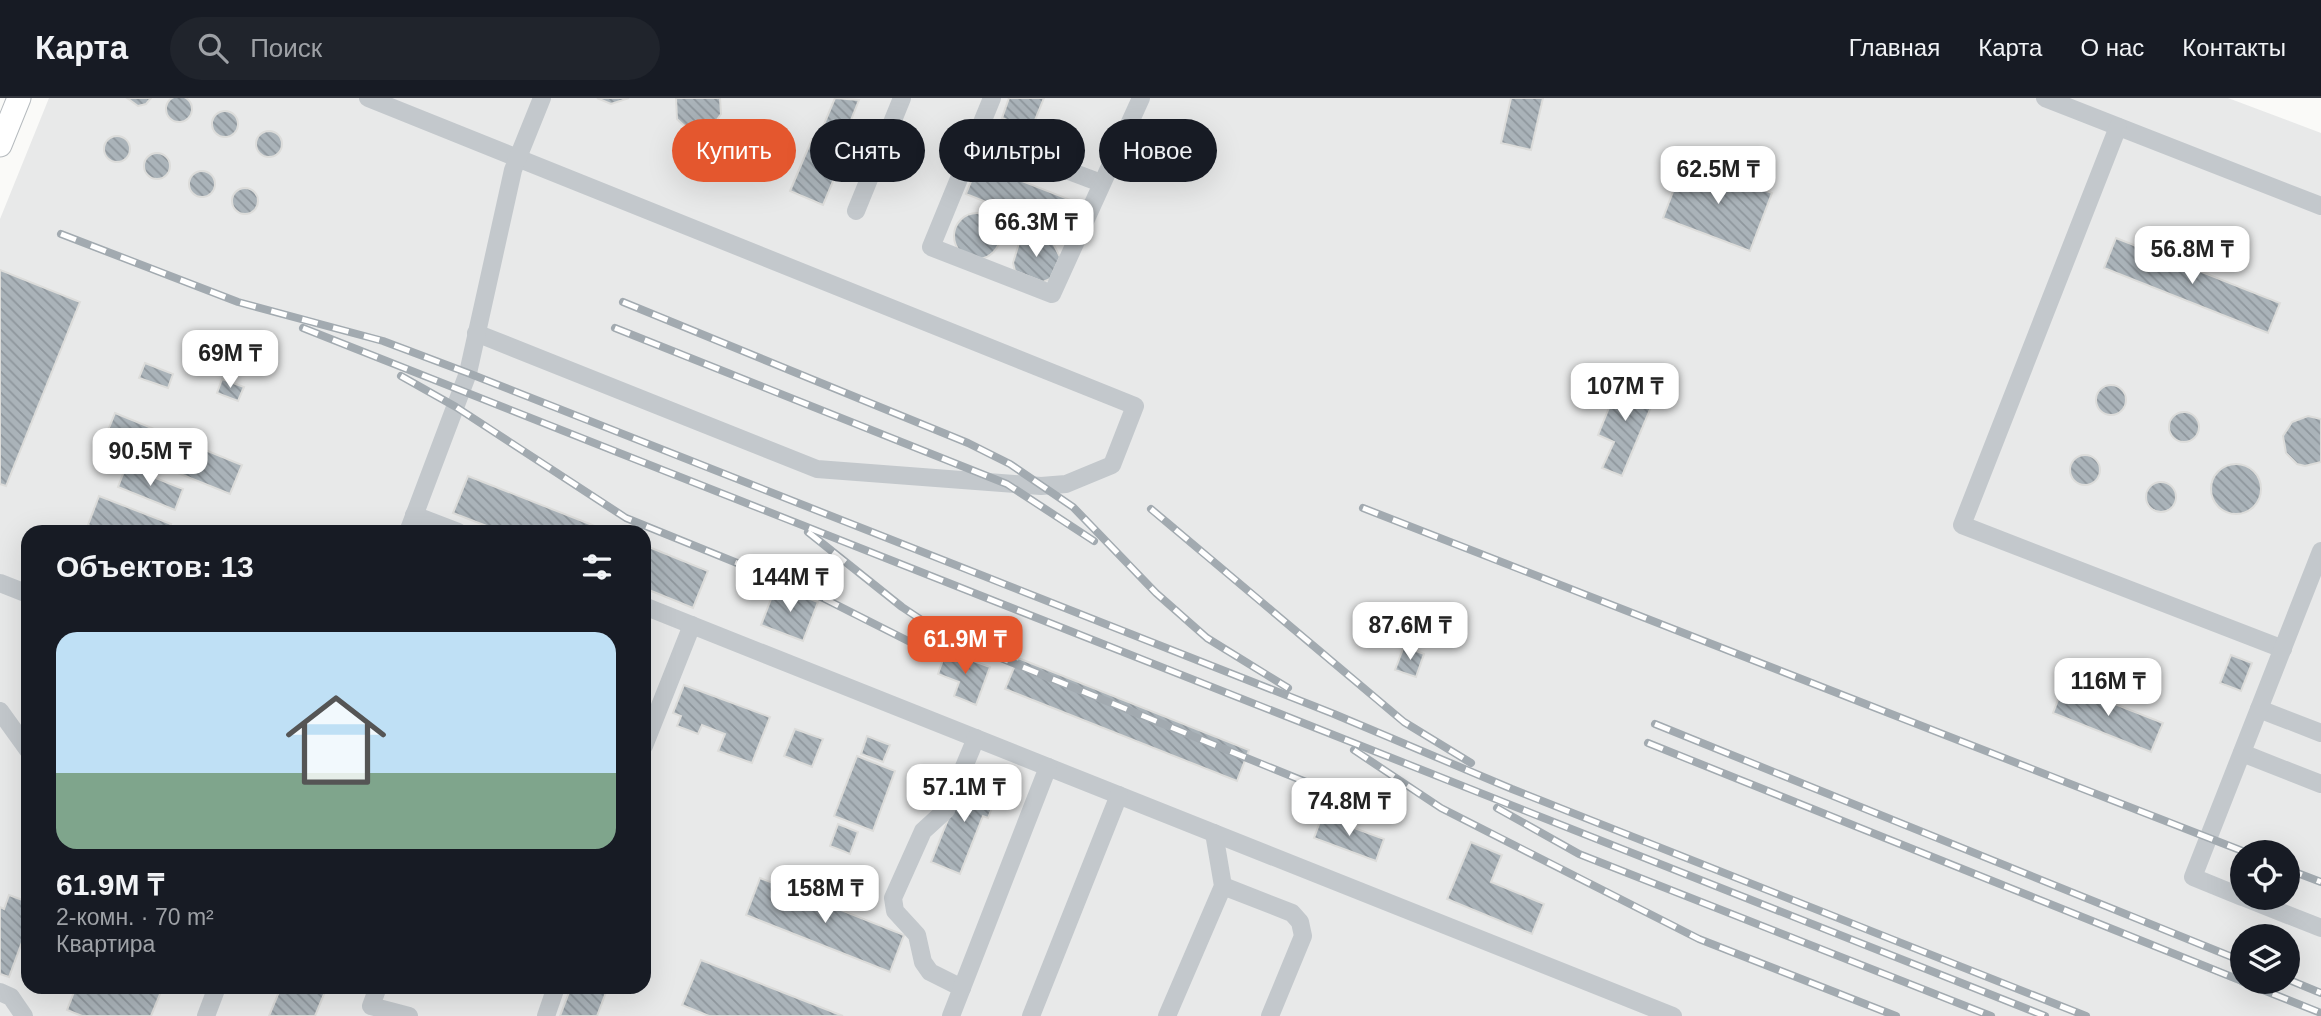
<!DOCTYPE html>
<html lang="ru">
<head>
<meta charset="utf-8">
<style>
	body { margin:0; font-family:Helvetica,sans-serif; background:#20242c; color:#f1f3f6; height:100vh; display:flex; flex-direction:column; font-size:26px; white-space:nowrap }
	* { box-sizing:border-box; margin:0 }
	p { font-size:23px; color:#9ea1a6 }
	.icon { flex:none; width:38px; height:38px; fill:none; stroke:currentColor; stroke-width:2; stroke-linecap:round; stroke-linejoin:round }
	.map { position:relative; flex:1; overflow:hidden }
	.panel { position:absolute; left:21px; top:427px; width:630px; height:469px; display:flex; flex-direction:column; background:#171b24; border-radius:21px; box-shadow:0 7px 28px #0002 }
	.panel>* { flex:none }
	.banner { position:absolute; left:672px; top:21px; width:665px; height:63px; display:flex; gap:14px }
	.tools { position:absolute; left:2230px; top:742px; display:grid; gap:14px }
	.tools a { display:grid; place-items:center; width:70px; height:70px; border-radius:50%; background:#171b24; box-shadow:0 7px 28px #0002; font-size:35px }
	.price { position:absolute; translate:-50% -60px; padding:0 16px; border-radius:14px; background:#fff; color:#222; font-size:23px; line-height:46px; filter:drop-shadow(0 2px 4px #0008) }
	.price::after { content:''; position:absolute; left:50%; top:42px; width:21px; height:16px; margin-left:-10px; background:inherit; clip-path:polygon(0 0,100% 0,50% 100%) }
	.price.current { background:#e4572e; color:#fff }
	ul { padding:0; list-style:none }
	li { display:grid; align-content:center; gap:14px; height:371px; padding:0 35px }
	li+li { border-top:2px solid #363941 }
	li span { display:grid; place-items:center; height:217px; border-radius:21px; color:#555 }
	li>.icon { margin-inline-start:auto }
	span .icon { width:126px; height:126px; fill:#fffc; stroke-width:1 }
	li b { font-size:30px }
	h2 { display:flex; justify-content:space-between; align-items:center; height:84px; padding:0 35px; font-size:30px }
	.pill { padding:0 24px; border-radius:32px; background:#171b24; box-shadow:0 7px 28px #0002; font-size:24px; line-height:63px }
	.pill.current { background:#e4572e; color:#fff }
	header { display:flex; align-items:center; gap:42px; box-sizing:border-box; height:98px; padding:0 35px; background:#171b24; border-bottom:2px solid #363941 }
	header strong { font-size:33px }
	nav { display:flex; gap:38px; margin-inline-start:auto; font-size:24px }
	.search { width:490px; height:63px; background:#20242c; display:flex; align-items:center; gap:18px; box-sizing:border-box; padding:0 24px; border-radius:38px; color:#9ea1a6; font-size:26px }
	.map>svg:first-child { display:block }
	.built { fill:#e8e9e9; fill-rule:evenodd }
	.building { fill:url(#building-back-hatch); stroke:#dcdcda; stroke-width:2 }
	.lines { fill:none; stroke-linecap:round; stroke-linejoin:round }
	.major-casing { stroke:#b5babe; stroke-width:25 }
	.minor { stroke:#c3c8cc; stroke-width:18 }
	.major { stroke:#fff; stroke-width:23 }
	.rail-casing { stroke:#a2aab0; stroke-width:8 }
	.rail { stroke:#fff; stroke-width:5; stroke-dasharray:16; stroke-linecap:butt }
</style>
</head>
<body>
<header>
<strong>Карта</strong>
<div class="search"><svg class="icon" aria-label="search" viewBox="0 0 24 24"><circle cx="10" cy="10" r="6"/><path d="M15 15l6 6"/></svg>Поиск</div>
<nav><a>Главная</a><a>Карта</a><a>О нас</a><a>Контакты</a></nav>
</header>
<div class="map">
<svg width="2321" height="918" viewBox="0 0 2321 918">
	<defs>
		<pattern id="building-back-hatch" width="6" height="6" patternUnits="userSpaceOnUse" patternTransform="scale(1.75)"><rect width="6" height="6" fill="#aab3b9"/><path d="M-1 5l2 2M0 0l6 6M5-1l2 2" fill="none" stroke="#8e969c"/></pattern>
	</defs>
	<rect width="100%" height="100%" fill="#fafaf8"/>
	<path class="built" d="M49,0H2228L2321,35V918H0V121ZM28,434H644V889H28ZM2242,754H2287V800H2242ZM2242,838H2287V884H2242Z"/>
	<g class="building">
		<circle cx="179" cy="11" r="13"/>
		<polygon points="127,0 151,0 146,6 138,8"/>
		<polygon points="597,0 629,0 611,6"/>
		<polygon points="676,0 720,0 721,16 712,29 697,34 689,32 677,21"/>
		<polygon points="835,0 859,2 839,52 845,55 823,107 790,93 812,41 817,43"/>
		<polygon points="1009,0 1044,0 1031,32 1002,20"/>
		<polygon points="1511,0 1543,0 1531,52 1501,45"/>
		<circle cx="225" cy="26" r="13"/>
		<circle cx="269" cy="46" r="13"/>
		<circle cx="117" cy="51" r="13"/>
		<circle cx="157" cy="68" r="13"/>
		<polygon points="1685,62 1772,95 1750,153 1663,120"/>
		<polygon points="978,66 1086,108 1074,139 966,96"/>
		<circle cx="202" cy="86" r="13"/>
		<circle cx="245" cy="103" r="13"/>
		<circle cx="977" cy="138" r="23"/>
		<polygon points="1039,138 1053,145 1060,159 1050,181 1043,184 1015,173 1013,165 1019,145"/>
		<polygon points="2116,140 2280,205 2268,235 2104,170"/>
		<polygon points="0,172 80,204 6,388 0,386"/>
		<polygon points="145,265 173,276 168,290 139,280"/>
		<polygon points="1621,280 1657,295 1622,378 1602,370 1614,344 1598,337"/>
		<polygon points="222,281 244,289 238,303 217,295"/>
		<circle cx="2111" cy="302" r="15"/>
		<circle cx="2184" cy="329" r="15"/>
		<polygon points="115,315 242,367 230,396 103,345"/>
		<polygon points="2308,318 2321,321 2321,364 2305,368 2297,366 2286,355 2283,338 2292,324"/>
		<circle cx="2085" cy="372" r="15"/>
		<circle cx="2236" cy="391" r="25"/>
		<polygon points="126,368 183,391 175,412 118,389"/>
		<polygon points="468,378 610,434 502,434 453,415"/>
		<circle cx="2161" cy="399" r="15"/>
		<polygon points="99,398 171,426 167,434 106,434 88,427"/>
		<polygon points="644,447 708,473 693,510 644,490"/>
		<polygon points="776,488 818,504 803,543 761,527"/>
		<polygon points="1404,548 1424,556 1416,579 1395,572"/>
		<polygon points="946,553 990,569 976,607 954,598 959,584 938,576"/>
		<polygon points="2231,557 2252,565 2241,593 2220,585"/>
		<polygon points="1018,560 1249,652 1237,683 1005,591"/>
		<polygon points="2064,586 2163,625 2151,654 2053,615"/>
		<polygon points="684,587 770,619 752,665 718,653 725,636 702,627 698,636 677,628 681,618 673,615"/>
		<polygon points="795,631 823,641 812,669 784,658"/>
		<polygon points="867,638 890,647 883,664 861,656"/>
		<polygon points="857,658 895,673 873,733 834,718"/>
		<polygon points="965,679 999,692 988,720 983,718 960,776 931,764"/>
		<polygon points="1322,718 1384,741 1376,763 1314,740"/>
		<polygon points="838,726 858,734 850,756 830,748"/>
		<polygon points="1471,744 1502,757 1491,784 1544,806 1532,836 1447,801"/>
		<polygon points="760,780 904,837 890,874 746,817"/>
		<polygon points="9,797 28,804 28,828 9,879 0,876 0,809 4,811"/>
		<polygon points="701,862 843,918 709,918 682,907"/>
		<polygon points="76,889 163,889 151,918 82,918 67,912"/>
		<polygon points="281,889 327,889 315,918 269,918"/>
		<polygon points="571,889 608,889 597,918 560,918"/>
	</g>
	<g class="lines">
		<defs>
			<polyline id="major" points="0,47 19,0"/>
		</defs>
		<use href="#major" class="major-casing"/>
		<g class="minor">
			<polyline points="368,0 1135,308 1112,367 1066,386 1041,388 817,371 476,235"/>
			<polyline points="992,0 931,149 1052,196 1141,0"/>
			<polyline points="2045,0 2321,108"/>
			<polyline points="2118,29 1962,427 2283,551"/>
			<polyline points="976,38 1101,85"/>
			<polyline points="856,113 902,0"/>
			<polyline points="414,417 458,434"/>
			<polyline points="408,434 468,275 513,72 542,0"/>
			<polyline points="0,485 28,496"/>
			<polyline points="644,508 1673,918"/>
			<polyline points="2259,611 2321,635"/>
			<polyline points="0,613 28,652"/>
			<polyline points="644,648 692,527"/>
			<polyline points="2242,655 2321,686"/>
			<polyline points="1223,788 1292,815 1300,824 1303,838 1270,918"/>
			<polyline points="2242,799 2193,779 2321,453"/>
			<polyline points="2245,800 2321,830"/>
			<polyline points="378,889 371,908 409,918"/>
			<polyline points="962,890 930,874 923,864 917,837 895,813 893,800 923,733 946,712 976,640"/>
			<polyline points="0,894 11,899 24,918"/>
			<polyline points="206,918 217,889"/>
			<polyline points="546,918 556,889"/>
			<polyline points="951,918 1048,669"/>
			<polyline points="1031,918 1119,697"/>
			<polyline points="1167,918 1223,788 1214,735"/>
		</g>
		<use href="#major" class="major"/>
		<defs>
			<g id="rail">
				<polyline points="61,136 238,204 383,243 468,275 1334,616 1512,691 2086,918"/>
				<polyline points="623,204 968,345 1010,366 1073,409 1156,495 1207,540 1288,590"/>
				<polyline points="303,230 2045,918"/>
				<polyline points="615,230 1007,386 1094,443"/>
				<polyline points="401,278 456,309 626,420 821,499 936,557"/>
				<polyline points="1363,410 2245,754"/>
				<polyline points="1151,411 1404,624 1471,665"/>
				<polyline points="808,434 902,509 944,537 1338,697"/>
				<polyline points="1655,626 2242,863"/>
				<polyline points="1648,645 2242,883"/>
				<polyline points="1354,652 1441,710 1699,841 1896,918"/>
				<polyline points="1497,710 1579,756 1991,918"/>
				<polyline points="2287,771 2321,784"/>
				<polyline points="2287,881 2321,895"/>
				<polyline points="2243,884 2321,915"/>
			</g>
		</defs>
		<use href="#rail" class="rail-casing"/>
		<use href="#rail" class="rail"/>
	</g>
</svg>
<div class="tools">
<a><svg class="icon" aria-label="locate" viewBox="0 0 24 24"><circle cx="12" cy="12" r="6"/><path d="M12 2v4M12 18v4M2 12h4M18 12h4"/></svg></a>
<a><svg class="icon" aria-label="layers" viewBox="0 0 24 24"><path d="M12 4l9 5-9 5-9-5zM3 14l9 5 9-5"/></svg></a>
</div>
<b class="price" style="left:1718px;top:108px">62.5M ₸</b>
<b class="price" style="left:1036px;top:161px">66.3M ₸</b>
<b class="price" style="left:2192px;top:188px">56.8M ₸</b>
<b class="price" style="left:230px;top:292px">69M ₸</b>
<b class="price" style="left:1625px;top:325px">107M ₸</b>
<b class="price" style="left:150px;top:390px">90.5M ₸</b>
<b class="price" style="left:790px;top:516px">144M ₸</b>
<b class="price" style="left:1410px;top:564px">87.6M ₸</b>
<b class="price current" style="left:965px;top:578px">61.9M ₸</b>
<b class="price" style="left:2108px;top:620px">116M ₸</b>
<b class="price" style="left:964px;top:726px">57.1M ₸</b>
<b class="price" style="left:1349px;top:740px">74.8M ₸</b>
<b class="price" style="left:825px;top:827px">158M ₸</b>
<div class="banner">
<a class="pill current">Купить</a>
<a class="pill">Снять</a>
<a class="pill">Фильтры</a>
<a class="pill">Новое</a>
</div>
<section class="panel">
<h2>Объектов: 13<svg class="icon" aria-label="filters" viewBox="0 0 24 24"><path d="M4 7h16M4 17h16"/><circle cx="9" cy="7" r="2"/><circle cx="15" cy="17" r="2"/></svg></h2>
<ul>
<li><span style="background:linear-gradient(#bfe0f5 65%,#7fa58c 0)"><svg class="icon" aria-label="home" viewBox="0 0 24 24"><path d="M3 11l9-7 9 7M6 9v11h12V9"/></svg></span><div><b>61.9M ₸</b><p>2-комн. · 70 m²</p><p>Квартира</p></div></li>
</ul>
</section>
</div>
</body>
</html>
